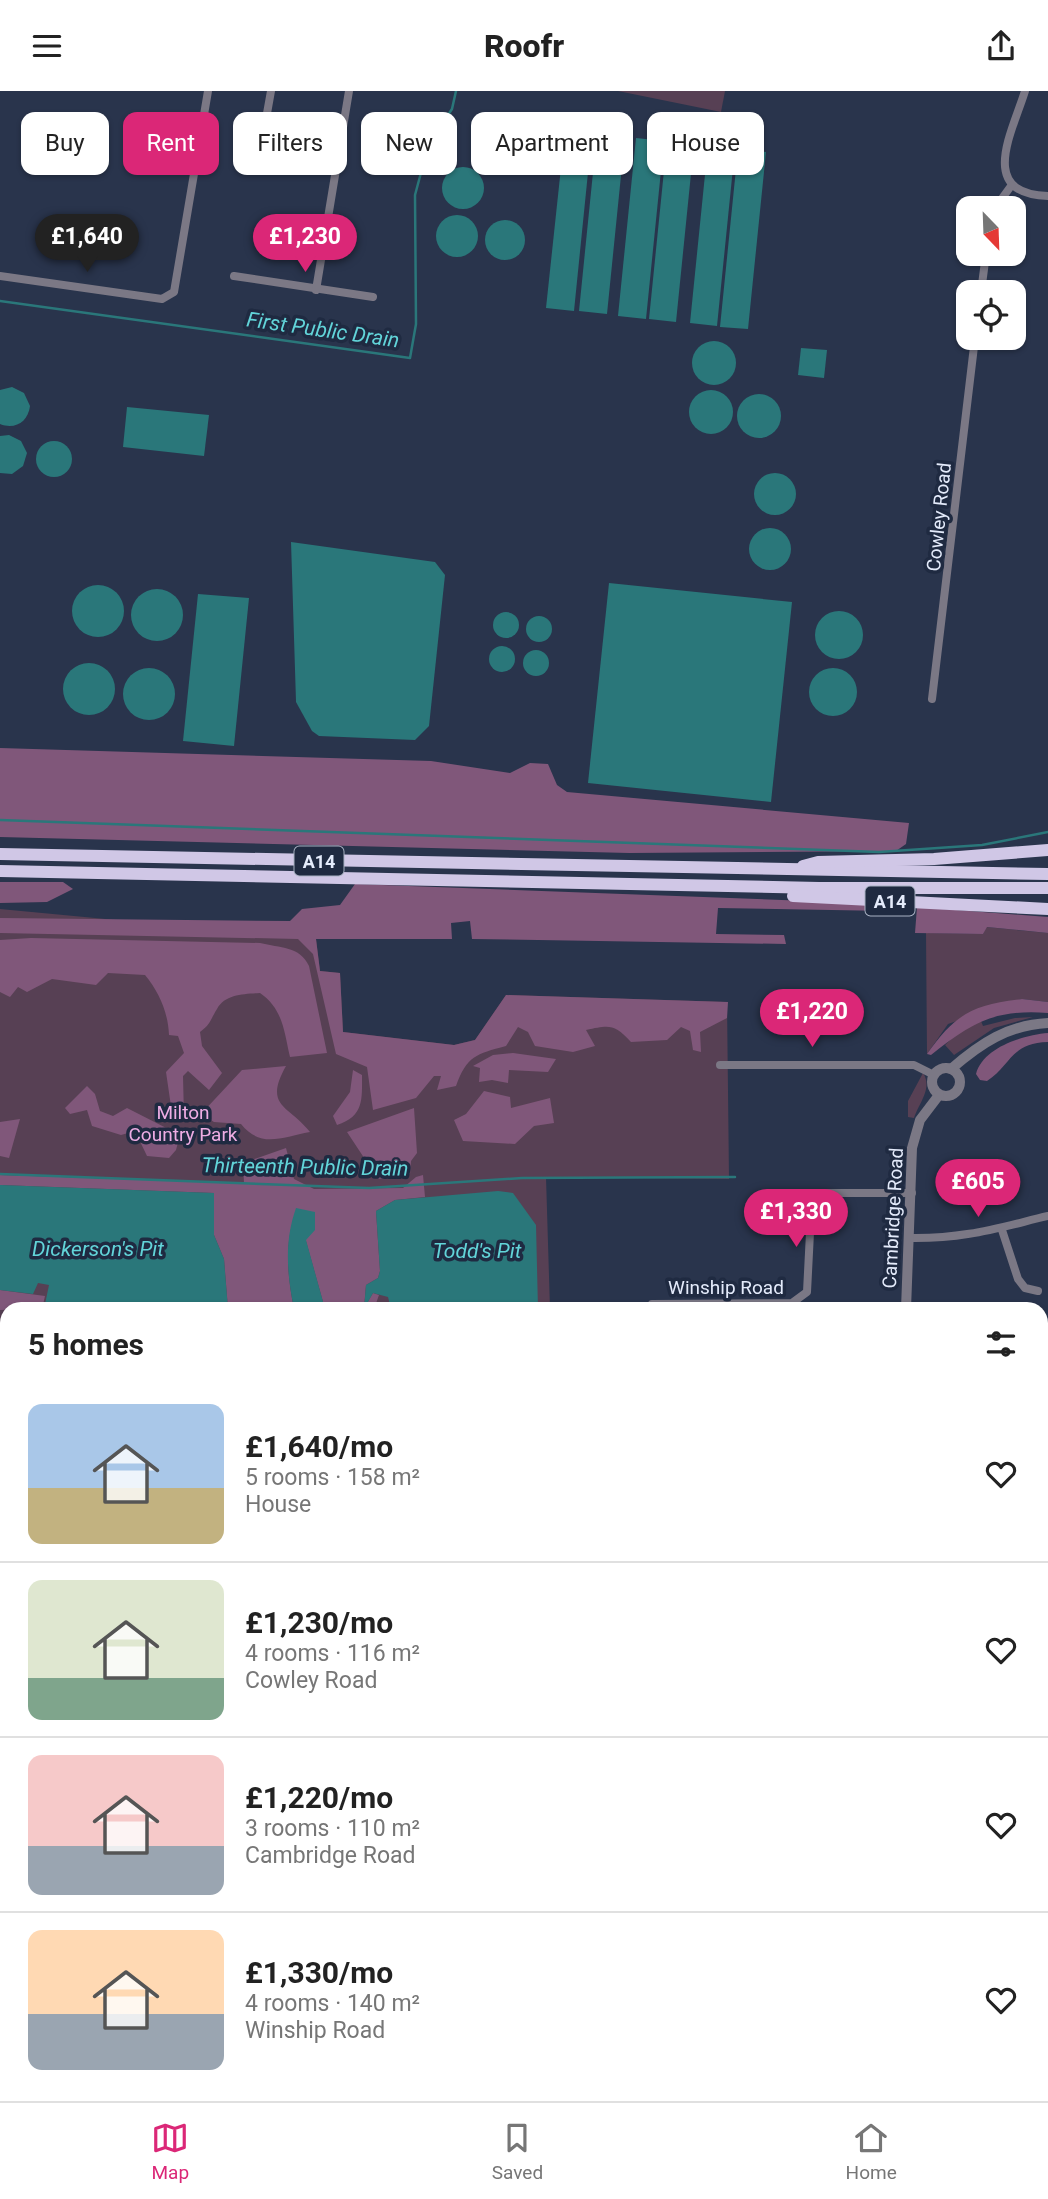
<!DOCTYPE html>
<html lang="en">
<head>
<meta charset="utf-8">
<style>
	body { margin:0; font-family:Roboto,sans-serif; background:#f6f6f6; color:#222; height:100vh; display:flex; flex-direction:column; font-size:26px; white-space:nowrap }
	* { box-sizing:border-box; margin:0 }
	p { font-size:23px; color:#767676 }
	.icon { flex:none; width:38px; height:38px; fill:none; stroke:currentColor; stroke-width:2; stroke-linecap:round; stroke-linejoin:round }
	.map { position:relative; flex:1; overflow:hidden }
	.details { position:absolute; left:0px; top:1211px; width:1048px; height:800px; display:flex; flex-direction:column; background:#fff; border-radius:21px 21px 0 0; box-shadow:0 2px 5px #0004 }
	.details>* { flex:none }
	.guide { position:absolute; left:21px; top:21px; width:1006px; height:63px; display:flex; gap:14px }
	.needle { width:46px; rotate:157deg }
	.tools { position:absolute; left:956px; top:105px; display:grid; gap:14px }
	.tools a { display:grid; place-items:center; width:70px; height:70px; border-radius:14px; background:#fff; box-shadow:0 2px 5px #0004; font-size:35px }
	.price { position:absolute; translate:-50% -60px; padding:0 16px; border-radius:24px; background:#db2777; color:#fff; font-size:23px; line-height:46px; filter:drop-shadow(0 2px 4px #0008) }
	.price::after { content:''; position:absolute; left:50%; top:42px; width:21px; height:16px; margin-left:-10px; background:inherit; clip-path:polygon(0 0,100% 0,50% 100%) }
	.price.active { background:#222; color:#fff }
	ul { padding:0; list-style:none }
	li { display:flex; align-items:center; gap:21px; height:175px; padding:0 28px }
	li+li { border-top:2px solid #e0e0e0 }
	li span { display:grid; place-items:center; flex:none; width:196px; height:140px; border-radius:14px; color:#555 }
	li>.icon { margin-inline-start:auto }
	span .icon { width:84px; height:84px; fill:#fffc; stroke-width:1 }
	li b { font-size:30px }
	h2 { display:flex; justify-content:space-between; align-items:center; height:84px; padding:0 28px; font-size:30px }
	.tag { padding:0 24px; border-radius:14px; background:#fff; box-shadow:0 2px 5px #0004; font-size:24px; line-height:63px }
	.tag.active { background:#db2777; color:#fff }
	header { display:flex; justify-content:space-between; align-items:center; height:91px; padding:0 28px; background:#fff; font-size:32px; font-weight:800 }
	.menu { display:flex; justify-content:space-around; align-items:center; height:98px; border-top:2px solid #e0e0e0; background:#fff; font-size:19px; color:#767676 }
	.menu a { display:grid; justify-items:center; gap:4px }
	.menu .active { color:#db2777 }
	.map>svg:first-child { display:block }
	.green { fill:#574054 }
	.forest { fill:#80577a }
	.water { fill:#2a777a }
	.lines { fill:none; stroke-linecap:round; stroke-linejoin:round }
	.stream { stroke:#2a777a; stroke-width:2.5 }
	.minor { stroke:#7b7885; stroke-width:8 }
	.tertiary { stroke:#7b7885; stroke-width:10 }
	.trunk { stroke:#d0c7e6; stroke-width:12 }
	.labels { text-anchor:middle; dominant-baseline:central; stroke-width:7; stroke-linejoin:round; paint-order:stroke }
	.shield { fill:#1f2a41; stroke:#a9b1c3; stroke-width:2 }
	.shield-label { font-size:18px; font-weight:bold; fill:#e4ebfb }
	.street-label { font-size:19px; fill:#e4ebfb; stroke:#1f2a41 }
	.park-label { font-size:19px; fill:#eeade4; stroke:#1f2a41 }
	.water-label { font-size:21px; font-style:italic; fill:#62d4d9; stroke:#1f2a41 }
</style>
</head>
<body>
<header><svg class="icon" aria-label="menu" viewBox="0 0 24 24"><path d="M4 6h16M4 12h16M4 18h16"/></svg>Roofr<svg class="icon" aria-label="share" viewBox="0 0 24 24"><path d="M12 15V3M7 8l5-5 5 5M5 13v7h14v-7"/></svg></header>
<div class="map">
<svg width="1048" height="2010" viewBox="0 0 1048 2010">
	<rect width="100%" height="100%" fill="#29344c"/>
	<g class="green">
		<polygon points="618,0 725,0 721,21"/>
		<polygon points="0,818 316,848 320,880 340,882 343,941 454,954 475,949 506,904 727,911 729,1088 546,1086 550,1218 7,1218 7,1741 0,1739"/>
		<polygon points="986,836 1048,842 1048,911 1022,908 948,933 927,963 926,842 983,843"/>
		<polygon points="1033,926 994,937 954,964 945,954 956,943 981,930 983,935 1015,927"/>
		<path d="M923,982C933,997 919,1012 914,1027L908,1026V1010Z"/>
		<polygon points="1042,1921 1048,1921 1048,2010 1036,2010 1035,2004 1041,2004"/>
	</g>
	<g class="forest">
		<polygon points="0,657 431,670 510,682 530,672 548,673 557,694 567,701 909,732 906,753 896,760 629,762 0,746"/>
		<polygon points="0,791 63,791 73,798 47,811 0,812"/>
		<path d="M355,793L888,813L887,820L718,817L716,843L784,844L786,853L472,848L470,830L451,832L452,848H316L320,880L340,882L343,941L454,954L475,949L506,904L728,911L727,927L700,941L701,961L693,959L690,940L681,936L667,949L631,951C614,933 610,934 586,939L595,955L573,961L535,955L528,941L518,936L506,955C476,963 467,965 456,995L437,999L441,985H434L416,1007L373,1019L367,976L336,963L313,863L298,848L0,842V827L290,830L302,818L340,814Z"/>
		<polygon points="917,816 1048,826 1048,842 987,836 983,843 915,842"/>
		<path d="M31,847L260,852C280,857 300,855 309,875L327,962L290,966C284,940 283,918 260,902C244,903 225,903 217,918C210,929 211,933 200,941L202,955L222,982L209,999L188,980L183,985L184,1026L173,1029L166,981L184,962L178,945L169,944C168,921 159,901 145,884L108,882L96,894L52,888L27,901L18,896L10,906L0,901V849Z"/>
		<path d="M1022,908L1048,911V922C994,918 971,932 931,964L927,963C956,922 973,914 1022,908Z"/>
		<path d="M1048,942V951C1010,952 1011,975 987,990L980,989L976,983C983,956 1024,944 1048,942Z"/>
		<polygon points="513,962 556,968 548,981 509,979 508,992 492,989 479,991 480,977 473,975 493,964"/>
		<path d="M286,975C263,1016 289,1014 310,1041C282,1046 261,1058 241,1033L214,1031L201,1023L242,979Z"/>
		<path d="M353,979L362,984C362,1009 364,1025 337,1034L333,1025L350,1001Z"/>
		<polygon points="87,995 95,1003 100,1020 113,1025 127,1017 180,1044 176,1059 169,1067 147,1065 135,1040 121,1044 92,1035 87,1019 70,1023 65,1017"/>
		<polygon points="484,1000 510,1006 511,1017 550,1007 554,1032 534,1035 515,1053 463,1050 454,1029 466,1023"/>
		<polygon points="414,1017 417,1062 411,1070 410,1083 378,1088 347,1041"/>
		<polygon points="20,1028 9,1067 0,1065 0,1031"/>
		<path d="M286,1057L294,1088L314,1098L403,1097L416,1086L423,1084L425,1106L395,1109L376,1120L380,1180L378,1187L366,1194L364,1217L373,1202L379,1204L374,1218H325L297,1118C284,1151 287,1183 294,1218H228L224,1168L214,1144V1102L0,1094V1084L244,1092L243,1072Z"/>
		<polygon points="0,1199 45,1205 42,1218 0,1219"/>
		<polygon points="7,1545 7,1737 0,1735 0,1546"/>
	</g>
	<g class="water">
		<polygon points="565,39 592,42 574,220 546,217"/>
		<polygon points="597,42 625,45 607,223 579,220"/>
		<polygon points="636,47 664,50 646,228 618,225"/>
		<polygon points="667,50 694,53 676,231 649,228"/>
		<polygon points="708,54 735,57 717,235 690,232"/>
		<polygon points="738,58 766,61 748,238 720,236"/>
		<circle cx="463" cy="97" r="21"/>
		<circle cx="457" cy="145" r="21"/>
		<circle cx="505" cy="149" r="20"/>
		<circle cx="714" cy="272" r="22"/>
		<polygon points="801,257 827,259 824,287 798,284"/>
		<path d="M12,296L24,302L30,315C28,331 15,339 0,333V299Z"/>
		<circle cx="711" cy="321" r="22"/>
		<circle cx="759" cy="325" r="22"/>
		<polygon points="127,316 209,324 204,365 123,356"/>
		<polygon points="9,344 21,350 27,362 23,375 12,383 0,382 0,345"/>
		<circle cx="54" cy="368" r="18"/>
		<circle cx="775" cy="403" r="21"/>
		<circle cx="770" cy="458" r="21"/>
		<polygon points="291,451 435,471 445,484 429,635 415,649 319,645 312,640 296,611"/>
		<polygon points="609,492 792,511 771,711 588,692"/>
		<circle cx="98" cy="520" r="26"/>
		<circle cx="157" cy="524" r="26"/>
		<polygon points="198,503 249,507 234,655 183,650"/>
		<circle cx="839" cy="544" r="24"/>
		<circle cx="506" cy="534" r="13"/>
		<circle cx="539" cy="538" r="13"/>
		<circle cx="502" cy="568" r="13"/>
		<circle cx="536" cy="572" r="13"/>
		<circle cx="89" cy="598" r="26"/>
		<circle cx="833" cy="601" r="24"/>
		<circle cx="149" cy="603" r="26"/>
		<polygon points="0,1094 214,1102 214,1144 224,1168 228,1218 44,1218 49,1194 38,1192 33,1203 0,1199"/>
		<polygon points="498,1100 513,1102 536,1134 538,1218 391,1218 388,1206 373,1202 364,1218 366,1194 378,1187 380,1180 376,1120 395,1109"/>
		<path d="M296,1117L315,1121V1139L306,1149L325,1218H294C287,1183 284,1151 296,1117Z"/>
		<polygon points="7,1272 7,1411 0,1402 0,1337 6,1331 0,1329 0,1275"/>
		<polygon points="7,1455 7,1663 0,1664 0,1458"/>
	</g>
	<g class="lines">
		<g class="stream">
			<polyline points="0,210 410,267 416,233 415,104 429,52 452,18 456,0"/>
			<polyline points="0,729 879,761 982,754 1048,741"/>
			<polyline points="0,1083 369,1097 522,1087 735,1086"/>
		</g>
		<g class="minor">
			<path d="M1025,0C1012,42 977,103 1048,105"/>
			<polyline points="257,78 271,0"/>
			<polyline points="995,117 1011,95"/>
			<polyline points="0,185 162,208 174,201 208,0"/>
			<polyline points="234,185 373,206"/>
			<polyline points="316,199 349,0"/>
			<polyline points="981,201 986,163"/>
			<polyline points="932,608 975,247"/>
			<polyline points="720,974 914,974 934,984"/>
			<polyline points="1002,1139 1018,1188 1025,1197 1038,1200"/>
			<path d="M909,1147C964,1148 997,1137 1048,1125"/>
			<polyline points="652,1213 792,1212 807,1201 812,1102 912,1102"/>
			<polyline points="1041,1293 1048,1293"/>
			<polyline points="1046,1512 1048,1512"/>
			<polyline points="1041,1599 1048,1576"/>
			<polyline points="1041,1620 1048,1622"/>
			<polyline points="0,1828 7,1830"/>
			<polyline points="1041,1886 1048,1885"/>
			<polyline points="560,2004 566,2010"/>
			<polyline points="383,2010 384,2004"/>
			<polyline points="651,2010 653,2004"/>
		</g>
		<g class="tertiary">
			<circle cx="946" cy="991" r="14"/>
			<path d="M951,978C981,952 1008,934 1048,932"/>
			<polyline points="906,1218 912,1057 920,1029 939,1004"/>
			<polyline points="765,2010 770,2004"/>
		</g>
		<g class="trunk">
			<polyline points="0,763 1048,783"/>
			<polyline points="803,775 818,771 934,768 1048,759"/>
			<polyline points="0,780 819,797 1048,797"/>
			<polyline points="793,805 1048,818"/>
		</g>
	</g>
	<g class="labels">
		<g class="shield">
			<rect x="294.5" y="755.5" width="49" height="29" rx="5"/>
			<rect x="865.5" y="795.5" width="49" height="29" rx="5"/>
		</g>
		<g class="shield-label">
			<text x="319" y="770">A14</text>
			<text x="890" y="810">A14</text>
		</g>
		<g class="street-label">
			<text transform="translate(939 426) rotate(-84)">Cowley Road</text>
			<text transform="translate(893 1127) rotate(-87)">Cambridge Road</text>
			<text x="726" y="1196">Winship Road</text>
		</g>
		<g class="park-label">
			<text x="183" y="1021">Milton<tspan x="183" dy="22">Country Park</tspan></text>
		</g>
		<g class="water-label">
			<text transform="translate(323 239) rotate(8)">First Public Drain</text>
			<text transform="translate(305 1076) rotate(1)">Thirteenth Public Drain</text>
			<text x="98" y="1158">Dickerson's Pit</text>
			<text x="477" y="1160">Todd's Pit</text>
		</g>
	</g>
</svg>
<div class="tools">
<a><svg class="needle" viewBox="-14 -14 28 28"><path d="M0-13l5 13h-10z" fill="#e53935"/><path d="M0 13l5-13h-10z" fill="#767676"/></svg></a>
<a><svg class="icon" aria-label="locate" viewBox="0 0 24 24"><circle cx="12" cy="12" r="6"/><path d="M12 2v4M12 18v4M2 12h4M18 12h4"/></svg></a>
</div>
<b class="price active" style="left:87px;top:183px">£1,640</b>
<b class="price" style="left:305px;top:183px">£1,230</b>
<b class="price" style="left:812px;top:958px">£1,220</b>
<b class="price" style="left:978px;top:1128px">£605</b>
<b class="price" style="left:796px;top:1158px">£1,330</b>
<div class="guide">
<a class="tag">Buy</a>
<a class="tag active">Rent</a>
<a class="tag">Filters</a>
<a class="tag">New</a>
<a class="tag">Apartment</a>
<a class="tag">House</a>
</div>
<section class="details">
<h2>5 homes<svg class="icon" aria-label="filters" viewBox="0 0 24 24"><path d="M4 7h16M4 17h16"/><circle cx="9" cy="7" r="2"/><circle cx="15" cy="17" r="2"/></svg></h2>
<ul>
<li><span style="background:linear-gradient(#a9c7e8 60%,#c2b280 0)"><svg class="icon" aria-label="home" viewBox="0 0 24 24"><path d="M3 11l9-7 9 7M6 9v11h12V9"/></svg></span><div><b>£1,640/mo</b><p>5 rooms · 158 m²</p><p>House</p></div><svg class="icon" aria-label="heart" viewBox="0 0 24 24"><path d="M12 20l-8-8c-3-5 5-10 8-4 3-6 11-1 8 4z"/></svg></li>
<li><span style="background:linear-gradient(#dfe7d0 70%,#7fa58c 0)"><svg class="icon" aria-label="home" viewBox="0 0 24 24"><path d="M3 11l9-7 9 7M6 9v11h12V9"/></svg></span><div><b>£1,230/mo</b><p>4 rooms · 116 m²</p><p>Cowley Road</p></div><svg class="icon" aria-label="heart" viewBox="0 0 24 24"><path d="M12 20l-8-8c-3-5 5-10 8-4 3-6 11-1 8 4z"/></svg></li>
<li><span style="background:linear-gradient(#f6c9c9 65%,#9aa5b1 0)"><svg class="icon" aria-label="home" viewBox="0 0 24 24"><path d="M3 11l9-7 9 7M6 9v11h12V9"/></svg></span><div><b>£1,220/mo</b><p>3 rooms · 110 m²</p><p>Cambridge Road</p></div><svg class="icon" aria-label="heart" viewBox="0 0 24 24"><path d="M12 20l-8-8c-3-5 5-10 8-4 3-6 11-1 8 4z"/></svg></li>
<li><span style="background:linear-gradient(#ffd9b3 60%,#9aa5b1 0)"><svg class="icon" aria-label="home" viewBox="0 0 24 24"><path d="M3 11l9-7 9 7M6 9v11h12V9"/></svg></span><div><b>£1,330/mo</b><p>4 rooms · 140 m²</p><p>Winship Road</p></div><svg class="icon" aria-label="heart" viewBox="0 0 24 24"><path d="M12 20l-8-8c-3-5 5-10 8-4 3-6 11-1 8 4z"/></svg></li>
</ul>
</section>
</div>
<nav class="menu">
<a class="active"><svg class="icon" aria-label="map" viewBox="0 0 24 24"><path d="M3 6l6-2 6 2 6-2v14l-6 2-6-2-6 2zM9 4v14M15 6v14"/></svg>Map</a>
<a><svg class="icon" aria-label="saved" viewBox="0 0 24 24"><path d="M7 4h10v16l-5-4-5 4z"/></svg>Saved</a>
<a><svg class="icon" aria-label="home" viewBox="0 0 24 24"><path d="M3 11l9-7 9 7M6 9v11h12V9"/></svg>Home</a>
</nav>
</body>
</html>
